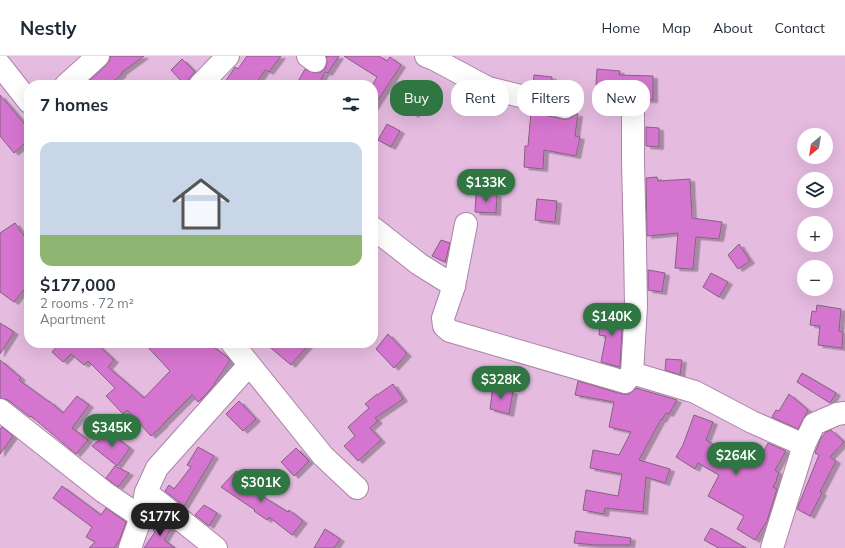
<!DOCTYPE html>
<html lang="en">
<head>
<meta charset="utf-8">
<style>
	body { margin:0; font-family:Mulish,sans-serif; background:#f2f2f3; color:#1f2937; height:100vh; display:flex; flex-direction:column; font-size:15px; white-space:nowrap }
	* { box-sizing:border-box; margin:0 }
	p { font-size:13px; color:#747a83 }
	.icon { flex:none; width:22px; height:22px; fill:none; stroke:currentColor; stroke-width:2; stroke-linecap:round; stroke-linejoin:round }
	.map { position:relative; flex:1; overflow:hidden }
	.sheet { position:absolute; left:24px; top:24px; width:354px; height:268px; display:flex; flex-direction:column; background:#fff; border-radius:16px; box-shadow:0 4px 16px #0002 }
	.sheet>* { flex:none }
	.guide { position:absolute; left:390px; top:24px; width:380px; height:36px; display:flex; gap:8px }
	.needle { width:26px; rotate:210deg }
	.tools { position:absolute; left:797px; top:72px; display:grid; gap:8px }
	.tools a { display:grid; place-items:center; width:36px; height:36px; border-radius:50%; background:#fff; box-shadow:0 4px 16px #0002; font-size:20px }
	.price { position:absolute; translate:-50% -34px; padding:0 9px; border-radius:14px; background:#2f7642; color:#fff; font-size:13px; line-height:26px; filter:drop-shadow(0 1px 2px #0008) }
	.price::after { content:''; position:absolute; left:50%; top:24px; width:12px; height:9px; margin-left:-6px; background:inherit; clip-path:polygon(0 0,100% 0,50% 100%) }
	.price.selected { background:#222; color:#fff }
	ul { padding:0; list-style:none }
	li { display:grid; align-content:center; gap:8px; height:212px; padding:0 16px }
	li+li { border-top:1px solid #e0e1e3 }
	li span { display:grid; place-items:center; height:124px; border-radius:12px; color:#555 }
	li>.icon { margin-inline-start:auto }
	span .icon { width:72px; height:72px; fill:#fffc; stroke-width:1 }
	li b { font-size:17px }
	h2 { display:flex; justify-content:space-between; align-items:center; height:48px; padding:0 16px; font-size:17px }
	.chip { padding:0 14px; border-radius:16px; background:#fff; box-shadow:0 4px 16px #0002; font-size:14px; line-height:36px }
	.chip.selected { background:#2f7642; color:#fff }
	header { display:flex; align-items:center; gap:24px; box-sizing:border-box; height:56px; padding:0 20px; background:#fff; border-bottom:1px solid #e0e1e3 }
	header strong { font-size:19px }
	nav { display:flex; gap:22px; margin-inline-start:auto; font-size:14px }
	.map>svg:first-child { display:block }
	.building { fill:#d675cf; stroke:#856182; filter:url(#shadow) }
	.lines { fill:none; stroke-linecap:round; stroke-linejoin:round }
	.minor-casing { stroke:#ab84a7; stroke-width:24 }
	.minor { stroke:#fff; stroke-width:22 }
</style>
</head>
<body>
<header>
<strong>Nestly</strong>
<nav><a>Home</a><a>Map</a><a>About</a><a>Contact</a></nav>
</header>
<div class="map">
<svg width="845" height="492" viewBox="0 0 845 492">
	<defs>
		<filter id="shadow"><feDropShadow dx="4.5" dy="2.5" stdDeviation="0" flood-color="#0004"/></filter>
	</defs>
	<rect width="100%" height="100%" fill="#e5bbe0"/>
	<g class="building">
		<polygon points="110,0 144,0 121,17 122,18 109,29 85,29 106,9 110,4"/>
		<polygon points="247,0 281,0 269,16 265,14 255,29 223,29 235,11 238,13"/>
		<polygon points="326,0 339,0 328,17 325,16 318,29 296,29 305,13 314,17 321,16 325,13 327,7"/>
		<polygon points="344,0 379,0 387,5 390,1 401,9 373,52 373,28 377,21"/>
		<polygon points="182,3 195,16 184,28 171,14"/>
		<polygon points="597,13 620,15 619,19 653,20 653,44 646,44 644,36 639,32 633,31 626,33 596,29"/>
		<polygon points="534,19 552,21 551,35 533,30"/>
		<polygon points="411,28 428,40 414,59 399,48"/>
		<polygon points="0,39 29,73 29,84 14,97 0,80"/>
		<polygon points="531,56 562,63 569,63 574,60 575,58 578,58 575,80 580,81 576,100 544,94 543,113 524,111 525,90 528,90"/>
		<polygon points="387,68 400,75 391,91 378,84"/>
		<polygon points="646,71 659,72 659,91 646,90"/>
		<polygon points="657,121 658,125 690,123 692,162 722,166 719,183 696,181 693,213 675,212 678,177 647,180 646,122"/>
		<polygon points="476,138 497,138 496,157 475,156"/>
		<polygon points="537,143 557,145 555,166 535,164"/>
		<polygon points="15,167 29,187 29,227 14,246 0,236 0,177"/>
		<polygon points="441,184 450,187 445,206 432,200"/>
		<polygon points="739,188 750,205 738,213 728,199"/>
		<polygon points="648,214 665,217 662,236 648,234"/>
		<polygon points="711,217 728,226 719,241 703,231"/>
		<polygon points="817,249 841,253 839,275 843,276 842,292 818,289 820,270 810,269 812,255 816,256"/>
		<polygon points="601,255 623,257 620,311 601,306 606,280 599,279"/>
		<polygon points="0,267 14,276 0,298"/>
		<polygon points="388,278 407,298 394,312 376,293"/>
		<polygon points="58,287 96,287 114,304 108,311 144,342 170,315 144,287 208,287 226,300 230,304 214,328 215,328 207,337 198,346 192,339 163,368 164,368 151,380 127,354 123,358 106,340 115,332 88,305 84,309 71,298 63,306 52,296 59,288"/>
		<polygon points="265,287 310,287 291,309"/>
		<polygon points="666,303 682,304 680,319 665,314"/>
		<polygon points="0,304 21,322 19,324 49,346 49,345 63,357 77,340 89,349 72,372 88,384 76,398 31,360 30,361 8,344 0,342"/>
		<polygon points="802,317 836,337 830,347 797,326"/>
		<polygon points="578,325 622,338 629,338 636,332 677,344 669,358 666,357 662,364 661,363 639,404 670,413 665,427 646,421 643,456 605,452 604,458 583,454 586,434 618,440 622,418 590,412 593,394 619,399 631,376 609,371 614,346 575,339"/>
		<polygon points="393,328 403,343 375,362 378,365 370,372 381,384 358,405 344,390 355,380 348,371 369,352 365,348 377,338 377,339"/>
		<polygon points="493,330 513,336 509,358 490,353"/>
		<polygon points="789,338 808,354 798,373 772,361 776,354 779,355"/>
		<polygon points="239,345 256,363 243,375 226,358"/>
		<polygon points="694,359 713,366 706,384 727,396 731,390 758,406 768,387 786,395 775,414 779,417 776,423 777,424 773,431 777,433 767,465 755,484 737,473 744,460 708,440 719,419 698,407 695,413 676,401 683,389"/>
		<polygon points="2,371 13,380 0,398 0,373"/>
		<polygon points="831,374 844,386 830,401 836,405 820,436 822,437 810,460 797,453 819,399 815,397 816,394 821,382 826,376"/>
		<polygon points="109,376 130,392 117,410 92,390"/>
		<polygon points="198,391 214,400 184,450 165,435 169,429 174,433 191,411 187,409"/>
		<polygon points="296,392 309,405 294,420 281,406"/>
		<polygon points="115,410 129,417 118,431 106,422"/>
		<polygon points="236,415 254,426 249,432 288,456 289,454 303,465 292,479 269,461 267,464 254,455 255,454 221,431"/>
		<polygon points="62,430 101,459 106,452 126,466 120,483 114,492 89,492 95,486 86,481 92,471 53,442"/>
		<polygon points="204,449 217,457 209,470 195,459"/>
		<polygon points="161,464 171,472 164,484 175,492 144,492 155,476 153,474"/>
		<polygon points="711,472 746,492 719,492 704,484"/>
		<polygon points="325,473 340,483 334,492 314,492"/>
		<polygon points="576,475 631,482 630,489 596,489 574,487"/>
	</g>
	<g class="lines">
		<defs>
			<g id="minor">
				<polyline points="308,0 315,5"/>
				<polyline points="426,0 434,3 488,32 565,51"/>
				<polyline points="0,9 29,46"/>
				<polyline points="66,29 98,0"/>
				<polyline points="200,29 228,0"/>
				<polyline points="633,43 633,106 635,188 636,250 632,317 695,336 752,366 804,389"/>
				<polyline points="373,172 419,208 454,230 443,262 444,270 450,275 625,326 632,317"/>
				<polyline points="454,230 466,168"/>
				<polyline points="232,287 323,400 357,432"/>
				<polyline points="0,354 104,436 141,461"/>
				<polyline points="146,436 216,492"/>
				<polyline points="130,492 141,461 146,436 157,412 249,309"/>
				<polyline points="772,492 804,389 814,368 837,358 845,357"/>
			</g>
		</defs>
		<use href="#minor" class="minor-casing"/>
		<use href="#minor" class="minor"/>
	</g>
</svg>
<div class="tools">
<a><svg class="needle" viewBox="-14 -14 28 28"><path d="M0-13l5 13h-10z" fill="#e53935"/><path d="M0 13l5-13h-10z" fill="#747a83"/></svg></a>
<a><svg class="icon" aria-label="layers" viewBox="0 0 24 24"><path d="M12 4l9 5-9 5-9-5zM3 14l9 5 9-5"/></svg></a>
<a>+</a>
<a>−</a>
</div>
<b class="price" style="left:486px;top:147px">$133K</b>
<b class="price" style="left:612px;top:281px">$140K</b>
<b class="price" style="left:501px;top:344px">$328K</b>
<b class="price" style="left:112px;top:392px">$345K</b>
<b class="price" style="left:736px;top:420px">$264K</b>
<b class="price" style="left:261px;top:447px">$301K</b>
<b class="price selected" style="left:160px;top:481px">$177K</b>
<div class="guide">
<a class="chip selected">Buy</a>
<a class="chip">Rent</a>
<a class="chip">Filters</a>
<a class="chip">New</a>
</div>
<section class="sheet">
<h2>7 homes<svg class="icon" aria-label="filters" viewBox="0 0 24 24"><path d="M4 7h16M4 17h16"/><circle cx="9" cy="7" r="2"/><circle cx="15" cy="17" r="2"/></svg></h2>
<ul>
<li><span style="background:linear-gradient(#c9d6e8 75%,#8fb573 0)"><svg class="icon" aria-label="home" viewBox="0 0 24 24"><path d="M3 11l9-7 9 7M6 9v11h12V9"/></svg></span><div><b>$177,000</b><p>2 rooms · 72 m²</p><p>Apartment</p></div></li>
</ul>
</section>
</div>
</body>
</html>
